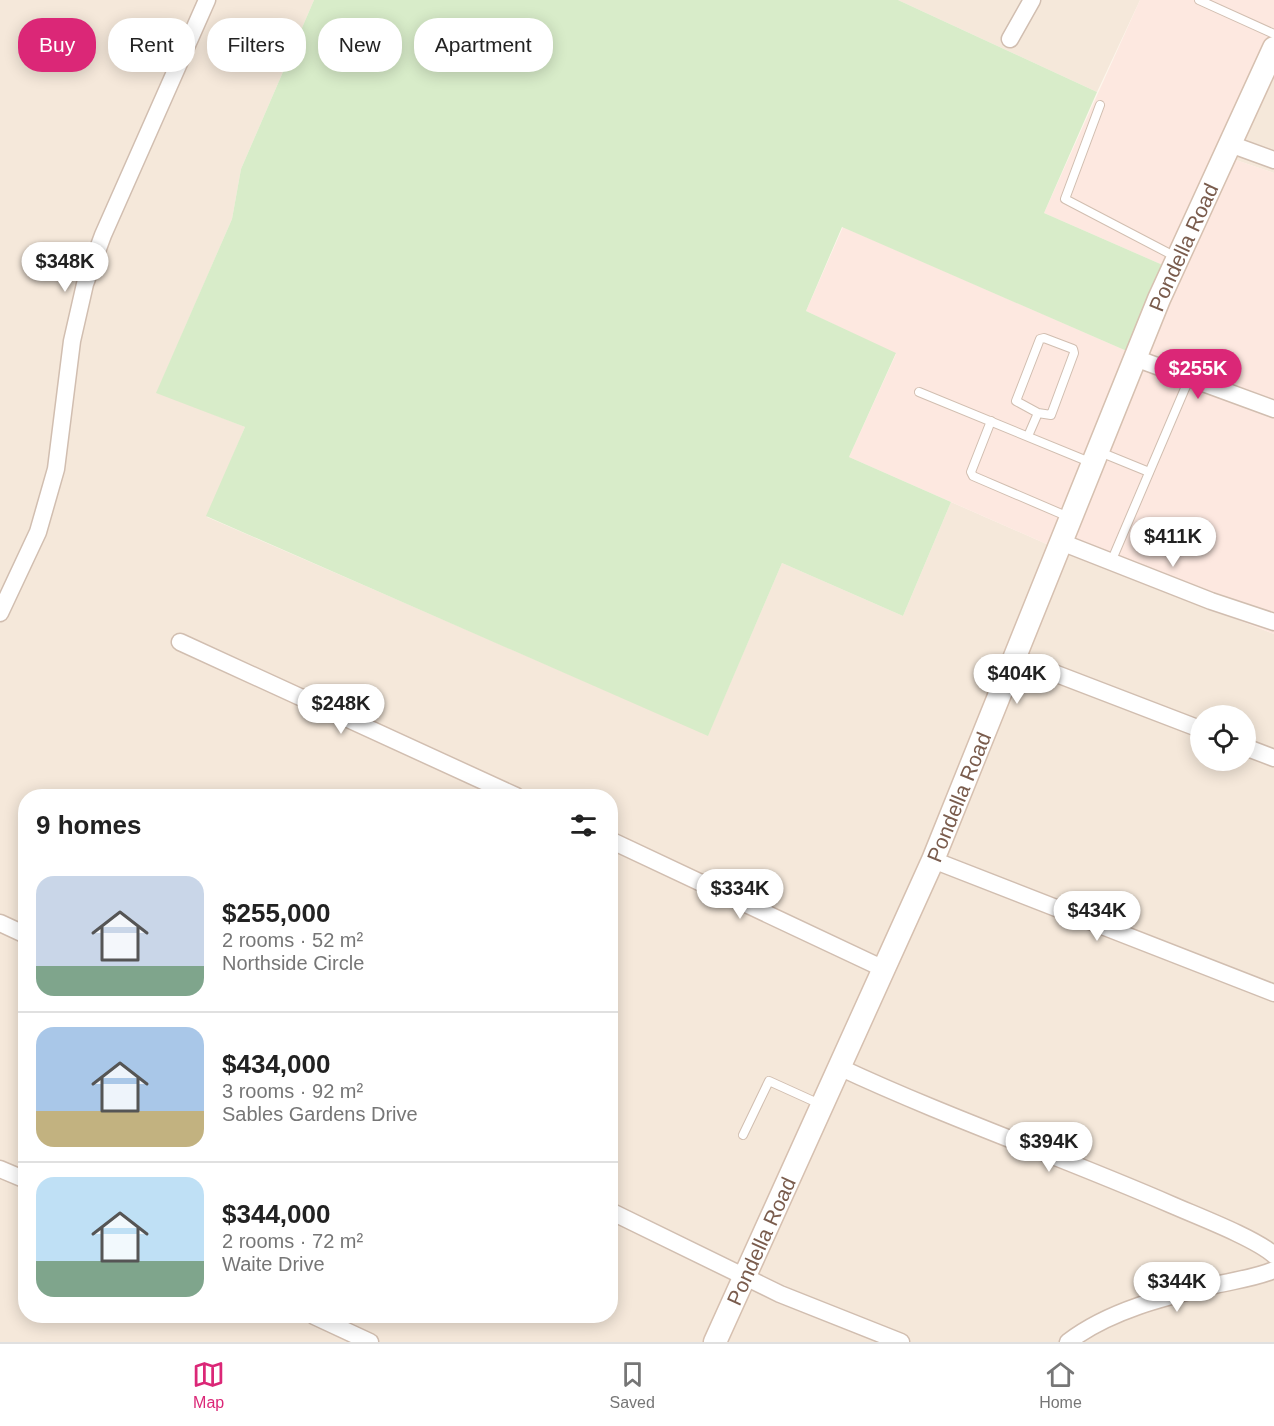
<!DOCTYPE html>
<html lang="en">
<head>
<meta charset="utf-8">
<style>
	body { margin:0; font-family:Helvetica,sans-serif; background:#f2f2f2; color:#222; height:100vh; display:flex; flex-direction:column; font-size:22px; white-space:nowrap }
	* { box-sizing:border-box; margin:0 }
	p { font-size:20px; color:#767676 }
	.icon { flex:none; width:33px; height:33px; fill:none; stroke:currentColor; stroke-width:2; stroke-linecap:round; stroke-linejoin:round }
	.map { position:relative; flex:1; overflow:hidden }
	.details { position:absolute; left:18px; top:789px; width:600px; height:534px; display:flex; flex-direction:column; background:#fff; border-radius:24px; box-shadow:0 3px 15px #0003 }
	.details>* { flex:none }
	.guide { position:absolute; left:18px; top:18px; width:600px; height:54px; display:flex; gap:12px }
	.controls { position:absolute; left:1190px; top:705px; display:grid; gap:12px }
	.controls a { display:grid; place-items:center; width:66px; height:66px; border-radius:50%; background:#fff; box-shadow:0 3px 15px #0003; font-size:30px }
	.price { position:absolute; translate:-50% -51px; padding:0 14px; border-radius:21px; background:#fff; color:#222; font-size:20px; line-height:39px; filter:drop-shadow(0 2px 3px #0008) }
	.price::after { content:''; position:absolute; left:50%; top:36px; width:18px; height:14px; margin-left:-9px; background:inherit; clip-path:polygon(0 0,100% 0,50% 100%) }
	.price.current { background:#db2777; color:#fff }
	ul { padding:0; list-style:none }
	li { display:flex; align-items:center; gap:18px; height:150px; padding:0 18px }
	li+li { border-top:2px solid #e0e0e0 }
	li span { display:grid; place-items:center; flex:none; width:168px; height:120px; border-radius:18px; color:#555 }
	li>.icon { margin-inline-start:auto }
	span .icon { width:72px; height:72px; fill:#fffc; stroke-width:1 }
	li b { font-size:26px }
	h2 { display:flex; justify-content:space-between; align-items:center; height:72px; padding:0 18px; font-size:26px }
	.tag { padding:0 21px; border-radius:24px; background:#fff; box-shadow:0 3px 15px #0003; font-size:21px; line-height:54px }
	.tag.current { background:#db2777; color:#fff }
	.menu { display:flex; justify-content:space-around; align-items:center; height:84px; border-top:2px solid #e0e0e0; background:#fff; font-size:16px; color:#767676 }
	.menu a { display:grid; justify-items:center; gap:3px }
	.menu .current { color:#db2777 }
	.map>svg:first-child { display:block }
	.residential { fill:#f5e8da; fill-rule:evenodd }
	.commercial { fill:#fde8e0 }
	.green { fill:#d8ecc9 }
	.lines { fill:none; stroke-linecap:round; stroke-linejoin:round }
	.service-casing { stroke:#d1beb0; stroke-width:10 }
	.minor-casing { stroke:#d1beb0; stroke-width:19 }
	.secondary-casing { stroke:#d6c0b0; stroke-width:25 }
	.service { stroke:#fff; stroke-width:8 }
	.minor { stroke:#fff; stroke-width:16 }
	.secondary { stroke:#fff; stroke-width:22 }
	.labels { text-anchor:middle; dominant-baseline:central; stroke-width:6; stroke-linejoin:round; paint-order:stroke }
	.street-label { font-size:21px; fill:#7a5c4d; stroke:#fffaf3 }
</style>
</head>
<body>
<div class="map">
<svg width="1274" height="1342" viewBox="0 0 1274 1342">
	<rect width="100%" height="100%" fill="#fdf6ec"/>
	<g class="residential">
		<path d="M0,0H314L241,169L232,219L157,392L245,427L207,517L708,735L782,563L903,616L951,502L1051,546L925,856L706,1342H0ZM26,796H610V1316H26Z"/>
		<polygon points="898,0 1140,0 1097,92"/>
		<polygon points="1274,69 1274,173 1233,159"/>
		<path d="M1067,552L1274,634V1342H725ZM1200,716H1245V760H1200Z"/>
	</g>
	<g class="commercial">
		<polygon points="1140,0 1274,0 1274,28 1165,266 1044,213"/>
		<polygon points="1233,159 1274,173 1274,634 1067,552 1167,302"/>
		<polygon points="843,227 1129,352 1051,546 849,457 896,354 806,311"/>
	</g>
	<polygon class="green" points="314,0 898,0 1097,92 1044,213 1165,266 1129,352 842,227 806,311 896,353 849,457 951,502 903,616 782,563 708,736 206,516 245,427 156,393 232,219 241,169"/>
	<g class="lines">
		<defs>
			<g id="service">
				<polyline points="1199,0 1274,34"/>
				<polyline points="1100,105 1065,199 1176,257"/>
				<polyline points="919,392 1092,463"/>
				<polyline points="991,421 971,472 973,476 1071,518"/>
				<polyline points="1028,436 1038,413 1051,415 1074,353 1073,349 1044,338 1040,339 1016,401 1038,413"/>
				<polyline points="1100,452 1149,472"/>
				<polyline points="1111,562 1189,379"/>
				<polyline points="743,1135 769,1081 822,1105"/>
			</g>
			<g id="minor">
				<polyline points="1010,39 1032,0"/>
				<polyline points="1230,144 1274,160"/>
				<polyline points="1135,358 1274,409"/>
				<polyline points="1061,542 1211,601 1274,622"/>
				<polyline points="0,613 38,532 56,469 72,341 85,284 103,235 207,0"/>
				<polyline points="180,642 516,796"/>
				<polyline points="1015,658 1200,729"/>
				<polyline points="1245,747 1274,758"/>
				<polyline points="610,840 884,969"/>
				<polyline points="933,860 1274,993"/>
				<polyline points="0,923 26,935"/>
				<path d="M839,1067C948,1118 1062,1157 1172,1205C1197,1216 1255,1238 1274,1255"/>
				<polyline points="0,1169 26,1180"/>
				<polyline points="610,1211 780,1294 901,1342"/>
				<polyline points="314,1316 370,1342"/>
				<path d="M1068,1342C1110,1310 1165,1297 1215,1285C1236,1280 1255,1278 1274,1270"/>
			</g>
			<g id="secondary">
				<path id="s1" d="M715,1342L933,860L1159,299L1274,48"/>
			</g>
		</defs>
		<use href="#service" class="service-casing"/>
		<use href="#minor" class="minor-casing"/>
		<use href="#secondary" class="secondary-casing"/>
		<use href="#service" class="service"/>
		<use href="#minor" class="minor"/>
		<use href="#secondary" class="secondary"/>
	</g>
	<g class="labels">
		<g class="street-label">
			<text stroke="none"><textPath href="#s1" startOffset="1191">Pondella Road</textPath></text>
			<text stroke="none"><textPath href="#s1" startOffset="597">Pondella Road</textPath></text>
			<text stroke="none"><textPath href="#s1" startOffset="111">Pondella Road</textPath></text>
		</g>
	</g>
</svg>
<div class="controls">
<a><svg class="icon" aria-label="locate" viewBox="0 0 24 24"><circle cx="12" cy="12" r="6"/><path d="M12 2v4M12 18v4M2 12h4M18 12h4"/></svg></a>
</div>
<b class="price" style="left:65px;top:293px">$348K</b>
<b class="price current" style="left:1198px;top:400px">$255K</b>
<b class="price" style="left:1173px;top:568px">$411K</b>
<b class="price" style="left:1017px;top:705px">$404K</b>
<b class="price" style="left:341px;top:735px">$248K</b>
<b class="price" style="left:740px;top:920px">$334K</b>
<b class="price" style="left:1097px;top:942px">$434K</b>
<b class="price" style="left:1049px;top:1173px">$394K</b>
<b class="price" style="left:1177px;top:1313px">$344K</b>
<div class="guide">
<a class="tag current">Buy</a>
<a class="tag">Rent</a>
<a class="tag">Filters</a>
<a class="tag">New</a>
<a class="tag">Apartment</a>
</div>
<section class="details">
<h2>9 homes<svg class="icon" aria-label="filters" viewBox="0 0 24 24"><path d="M4 7h16M4 17h16"/><circle cx="9" cy="7" r="2"/><circle cx="15" cy="17" r="2"/></svg></h2>
<ul>
<li><span style="background:linear-gradient(#c9d6e8 75%,#7fa58c 0)"><svg class="icon" aria-label="home" viewBox="0 0 24 24"><path d="M3 11l9-7 9 7M6 9v11h12V9"/></svg></span><div><b>$255,000</b><p>2 rooms · 52 m²</p><p>Northside Circle</p></div></li>
<li><span style="background:linear-gradient(#a9c7e8 70%,#c2b280 0)"><svg class="icon" aria-label="home" viewBox="0 0 24 24"><path d="M3 11l9-7 9 7M6 9v11h12V9"/></svg></span><div><b>$434,000</b><p>3 rooms · 92 m²</p><p>Sables Gardens Drive</p></div></li>
<li><span style="background:linear-gradient(#bfe0f5 70%,#7fa58c 0)"><svg class="icon" aria-label="home" viewBox="0 0 24 24"><path d="M3 11l9-7 9 7M6 9v11h12V9"/></svg></span><div><b>$344,000</b><p>2 rooms · 72 m²</p><p>Waite Drive</p></div></li>
</ul>
</section>
</div>
<nav class="menu">
<a class="current"><svg class="icon" aria-label="map" viewBox="0 0 24 24"><path d="M3 6l6-2 6 2 6-2v14l-6 2-6-2-6 2zM9 4v14M15 6v14"/></svg>Map</a>
<a><svg class="icon" aria-label="saved" viewBox="0 0 24 24"><path d="M7 4h10v16l-5-4-5 4z"/></svg>Saved</a>
<a><svg class="icon" aria-label="home" viewBox="0 0 24 24"><path d="M3 11l9-7 9 7M6 9v11h12V9"/></svg>Home</a>
</nav>
</body>
</html>
